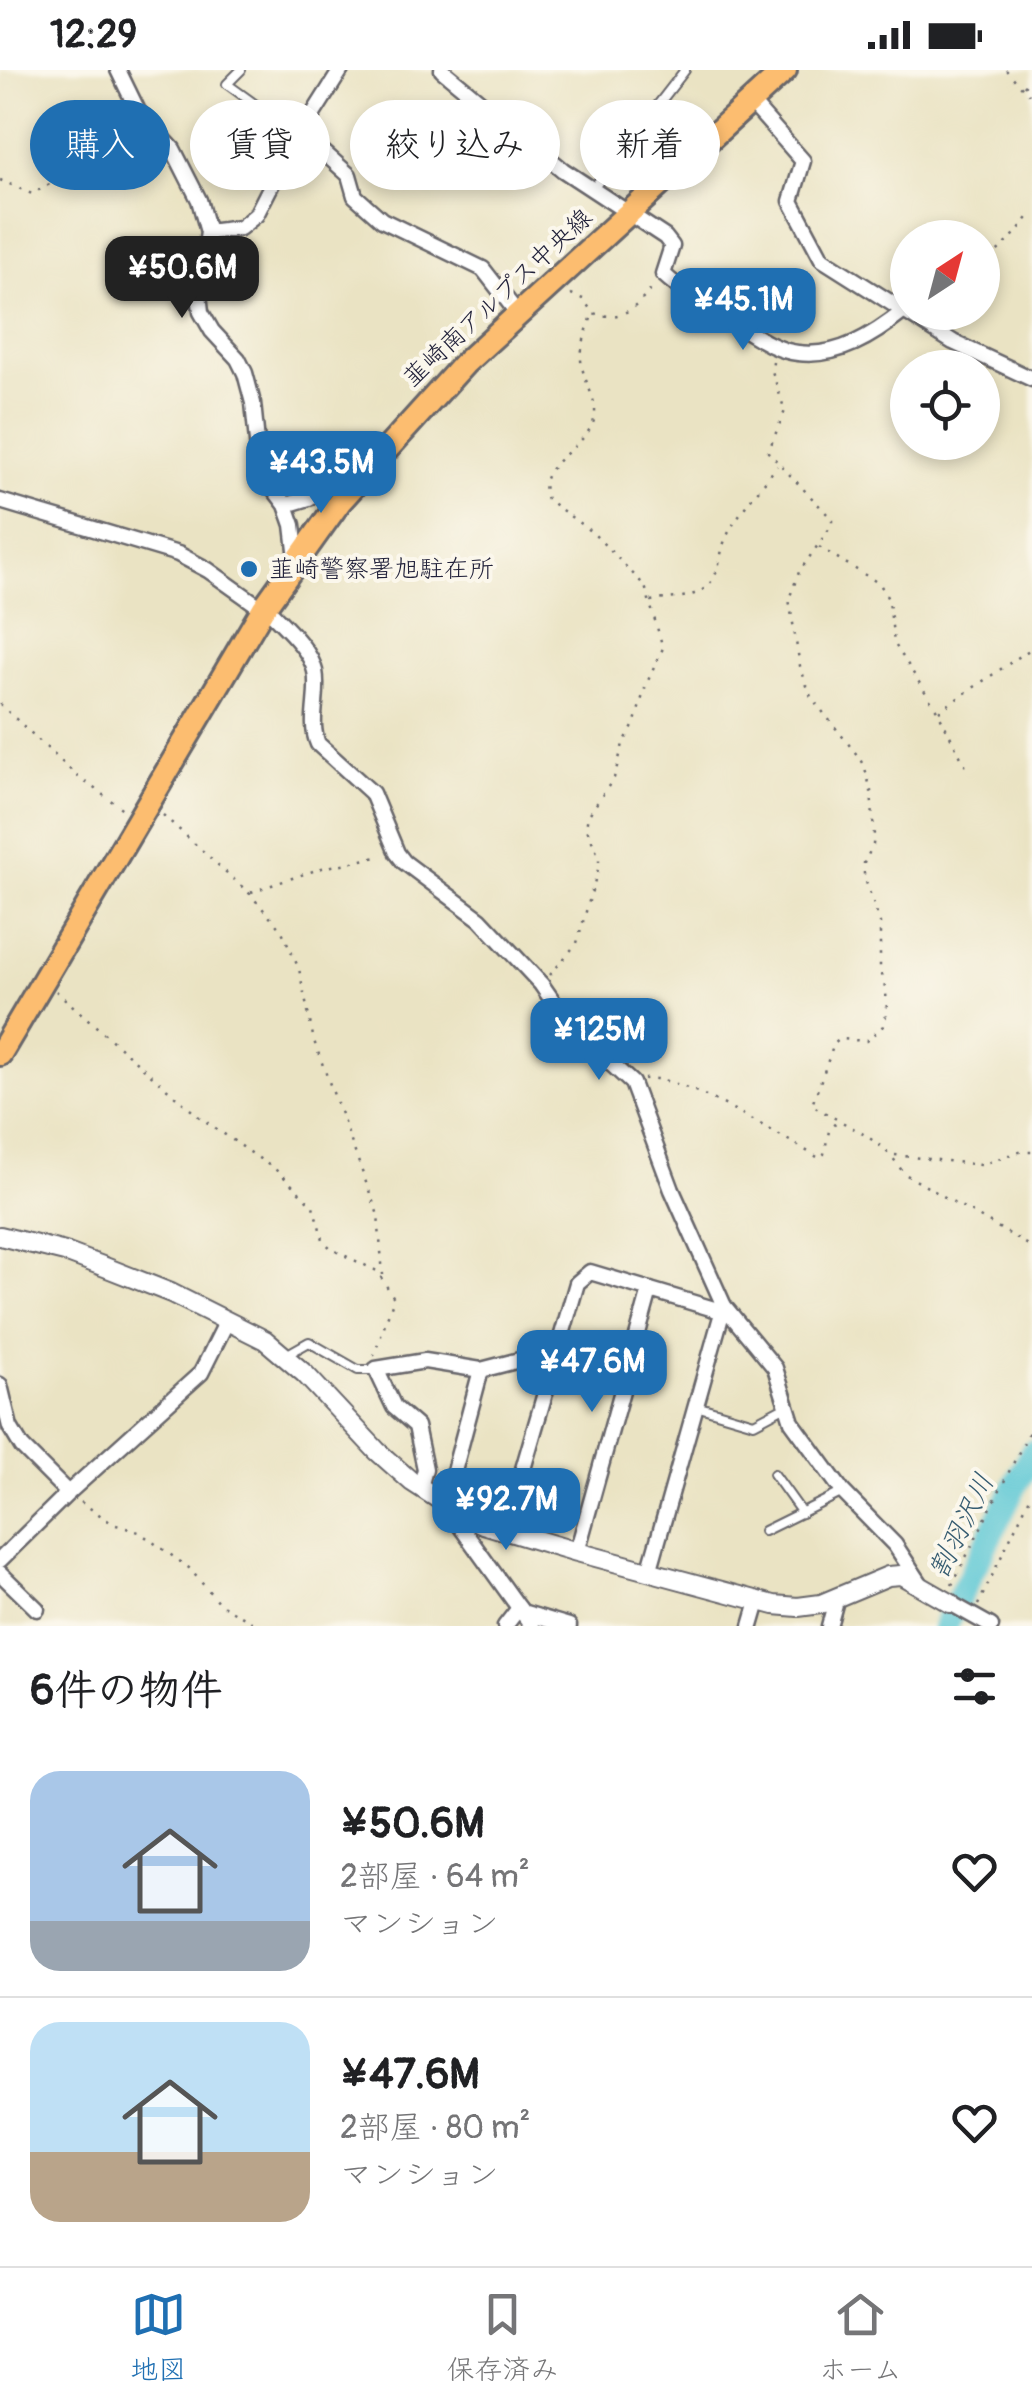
<!DOCTYPE html>
<html lang="ja">
<head>
<meta charset="utf-8">
<style>
	body { margin:0; font-family:Pangolin,"Klee One",sans-serif; background:#f2f2f2; color:#202124; height:100vh; display:flex; flex-direction:column; font-size:38px; white-space:nowrap }
	* { box-sizing:border-box; margin:0 }
	p { font-size:32px; color:#757577 }
	.icon { flex:none; width:55px; height:55px; fill:none; stroke:currentColor; stroke-width:2; stroke-linecap:round; stroke-linejoin:round }
	.map { position:relative; height:1556px; overflow:hidden }
	.sheet { display:flex; flex-direction:column; background:#fff; flex:1 }
	.sheet>* { flex:none }
	.guide { position:absolute; left:30px; top:30px; width:972px; height:90px; display:flex; gap:20px }
	.needle { width:65px; rotate:36deg }
	.tools { position:absolute; left:890px; top:150px; display:grid; gap:20px }
	.tools a { display:grid; place-items:center; width:110px; height:110px; border-radius:50%; background:#fff; box-shadow:0 5px 15px #0003; font-size:50px }
	.price { position:absolute; translate:-50% -85px; padding:0 22px; border-radius:20px; background:#1f6fb2; color:#fff; font-size:32px; line-height:65px; filter:drop-shadow(0 2px 5px #0008) }
	.price::after { content:''; position:absolute; left:50%; top:60px; width:30px; height:22px; margin-left:-15px; background:inherit; clip-path:polygon(0 0,100% 0,50% 100%) }
	.price.on { background:#222; color:#fff }
	ul { padding:0; list-style:none }
	li { display:flex; align-items:center; gap:30px; height:250px; padding:0 30px }
	li+li { border-top:2px solid #e0e0e0 }
	li span { display:grid; place-items:center; flex:none; width:280px; height:200px; border-radius:30px; color:#555 }
	li>.icon { margin-inline-start:auto }
	span .icon { width:120px; height:120px; fill:#fffc; stroke-width:1 }
	li b { font-size:42px }
	h2 { display:flex; justify-content:space-between; align-items:center; height:120px; padding:0 30px; font-size:42px }
	.chip { padding:0 35px; border-radius:45px; background:#fff; box-shadow:0 5px 15px #0003; font-size:35px; line-height:90px }
	.chip.on { background:#1f6fb2; color:#fff }
	.status { display:flex; justify-content:space-between; align-items:center; height:70px; padding:0 50px; background:#fff; direction:ltr }
	.status svg { height:28px; fill:currentColor }
	.dock { display:flex; justify-content:space-around; align-items:center; height:140px; border-top:2px solid #e0e0e0; background:#fff; font-size:28px; color:#757577 }
	.dock a { display:grid; justify-items:center; gap:5px }
	.dock .on { color:#1f6fb2 }
	.map>svg:first-child { display:block }
	.lines { fill:none; stroke-linecap:round; stroke-linejoin:round }
	.river { stroke:#5bc7d4; stroke-width:25 }
	.service-casing { stroke:#68666b; stroke-width:12 }
	.minor-casing { stroke:#68666b; stroke-width:19 }
	.tertiary-casing { stroke:#68666b; stroke-width:22 }
	.primary-casing { stroke:#68666b; stroke-width:28 }
	.path { stroke:#68666b; stroke-width:2.5; stroke-dasharray:2.5 8; stroke-linecap:butt }
	.service { stroke:#fff; stroke-width:8 }
	.minor { stroke:#fff; stroke-width:14 }
	.tertiary { stroke:#fff; stroke-width:18 }
	.primary { stroke:#fcbd6f; stroke-width:22 }
	.poi-dot { fill:#1f6fb2; stroke:#fbf7ec; stroke-width:4 }
	.labels { text-anchor:middle; dominant-baseline:central; stroke-width:8; stroke-linejoin:round; paint-order:stroke }
	.street-label { font-size:25px; fill:#22223b; stroke:#fbf7ec }
	.poi-label { font-size:25px; fill:#22223b; stroke:#fbf7ec; text-anchor:start }
	.water-label { font-size:28px; font-style:italic; fill:#365c71; stroke:#fbf7ec }
</style>
</head>
<body>
<div class="status"><b>12:29</b><svg viewBox="0 0 49 12"><path d="M0 12V9h3v3zM5 12V6h3v6zM10 12V3h3v9zM15 12V0h3v12zM26 1h20v11H26zM47 4h2v5h-2z"/></svg></div>
<div class="map">
<svg width="1032" height="1556" viewBox="0 0 1032 1556">
	<rect width="100%" height="100%" fill="#fbf7ec"/>
	<filter id="ink" filterUnits="userSpaceOnUse"><feTurbulence type="fractalNoise" baseFrequency=".01" numOctaves="2"/><feDisplacementMap in="SourceGraphic" scale="20" xChannelSelector="R" yChannelSelector="G"/><feConvolveMatrix kernelMatrix="1 2 1 2 8 2 1 2 1" color-interpolation-filters="sRGB"/></filter>
	<filter id="wash" filterUnits="userSpaceOnUse"><feTurbulence type="fractalNoise" baseFrequency=".0048" numOctaves="4" result="noise"/><feDisplacementMap in="SourceGraphic" scale="40" xChannelSelector="R" yChannelSelector="G"/><feGaussianBlur stdDeviation="2.25" result="paint"/><feColorMatrix in="noise" values="0 0 0 0 0 0 0 0 0 0 0 0 0 0 0 0 0 1.4 0 .05"/><feComposite in="paint" operator="in"/></filter>
	<g filter="url(#wash)">
		<rect width="100%" height="100%" fill="#eae3c3"/>
		<g class="lines">
			<polyline class="river" points="945,1556 1032,1382"/>
		</g>
	</g>
	<g filter="url(#ink)">
		<g class="lines">
			<defs>
				<g id="service">
					<polyline points="241,0 227,14 299,66"/>
					<polyline points="592,120 685,0"/>
					<polyline points="286,1285 309,1272 358,1300 375,1300"/>
					<polyline points="696,1336 754,1353 786,1336"/>
					<polyline points="774,1404 802,1443"/>
					<polyline points="764,1461 843,1422"/>
				</g>
				<g id="minor">
					<polyline points="118,0 138,41 173,79 199,130 208,162 199,223 201,242 212,261 238,289 245,303 253,333 260,401 286,435 293,455 297,489"/>
					<path d="M442,0L563,100L665,167L672,176L663,204C685,224 709,239 734,253C753,264 775,281 798,283C838,288 874,265 904,241"/>
					<polyline points="751,32 803,91 791,131 822,189 953,272 1032,309"/>
					<polyline points="301,62 349,105 355,126 382,150 483,199 518,244"/>
					<polyline points="208,162 240,158 256,145 283,92 341,0"/>
					<polyline points="0,431 178,484 208,500 263,539"/>
					<polyline points="286,435 309,428 340,406 355,412"/>
					<path d="M265,536C281,554 309,576 315,601C320,625 308,651 318,674L372,723L397,783L404,792L480,849L541,914L570,956L632,1013L672,1120L724,1236L775,1298L792,1352L843,1422L895,1475L920,1513"/>
					<polyline points="481,1300 445,1435 532,1556"/>
					<polyline points="0,1315 10,1357 22,1377 68,1423"/>
					<polyline points="420,1418 425,1399 416,1356 394,1337 376,1299 425,1291 481,1300 558,1280"/>
					<polyline points="505,1461 577,1213 590,1202 714,1239 724,1236 649,1502"/>
					<polyline points="577,1482 650,1220"/>
					<polyline points="0,1490 68,1423 201,1303 227,1251"/>
					<polyline points="0,1503 37,1539"/>
					<polyline points="950,1533 991,1556"/>
					<polyline points="522,1542 569,1556"/>
					<polyline points="505,1556 519,1538"/>
					<polyline points="751,1556 758,1532"/>
					<polyline points="829,1556 837,1527"/>
				</g>
				<polyline id="tertiary" points="0,1166 65,1182 105,1197 171,1223 265,1270 305,1304 377,1381 412,1412 463,1445 483,1454 577,1482 774,1535 798,1537 821,1534 888,1506 901,1505 950,1533"/>
				<polyline id="primary" points="0,984 263,539 340,431 464,294 785,0"/>
			</defs>
			<use href="#service" class="service-casing"/>
			<use href="#minor" class="minor-casing"/>
			<use href="#tertiary" class="tertiary-casing"/>
			<use href="#primary" class="primary-casing"/>
			<g class="path">
				<polyline points="1006,0 1032,28"/>
				<polyline points="1024,16 1032,5"/>
				<polyline points="0,110 32,124 60,108 79,113 145,67"/>
				<polyline points="982,195 1009,171 1032,143"/>
				<path d="M571,224L583,229L593,243C622,252 636,238 653,217"/>
				<path d="M773,292L772,301L785,341L768,382L832,449V455L799,502L789,529L800,596L811,627L858,686L865,698L871,721L874,762L873,775L864,793V806L880,853V897L886,921L887,942L883,956L866,971L840,969L834,974L812,1035C845,1056 884,1068 903,1103L1032,1177"/>
				<polyline points="819,477 880,514 889,531 894,573 938,642 967,699"/>
				<path d="M651,531C667,528 692,529 705,518C722,504 718,485 726,468C738,442 760,419 777,396"/>
				<polyline points="0,634 77,706 124,740"/>
				<polyline points="939,641 1032,578"/>
				<polyline points="163,745 249,823 282,861 299,899 314,971 378,1145 383,1205"/>
				<polyline points="251,822 322,798 382,786"/>
				<path d="M550,905L577,873L599,796V787L586,757L588,746L614,708L623,674L634,655L646,615L663,578L645,516L594,464L547,429C533,397 580,381 592,355C603,334 581,311 581,288C582,272 588,257 593,243"/>
				<polyline points="56,921 198,1046 280,1103 313,1136 323,1169 331,1179 377,1201 394,1228 374,1285"/>
				<path d="M644,1009C679,1002 785,1069 819,1088L824,1084L829,1061L836,1052"/>
				<polyline points="895,1085 981,1095 1017,1082 1032,1082"/>
				<polyline points="81,1432 113,1454 139,1462 189,1498 219,1533 258,1556"/>
				<polyline points="952,1515 1032,1356"/>
				<polyline points="978,1535 1032,1423"/>
			</g>
			<use href="#service" class="service"/>
			<use href="#minor" class="minor"/>
			<use href="#tertiary" class="tertiary"/>
			<use href="#primary" class="primary"/>
		</g>
	</g>
	<circle class="poi-dot" cx="249" cy="499" r="10"/>
	<g class="labels">
		<g class="street-label">
			<text transform="translate(498 228) rotate(-43)">韮崎南アルプス中央線</text>
		</g>
		<g class="poi-label">
			<text x="269" y="499">韮崎警察署旭駐在所</text>
		</g>
		<g class="water-label">
			<text transform="translate(962 1456) rotate(-64)">割羽沢川</text>
		</g>
	</g>
</svg>
<div class="tools">
<a><svg class="needle" viewBox="-14 -14 28 28"><path d="M0-13l5 13h-10z" fill="#e53935"/><path d="M0 13l5-13h-10z" fill="#757577"/></svg></a>
<a><svg class="icon" aria-label="locate" viewBox="0 0 24 24"><circle cx="12" cy="12" r="6"/><path d="M12 2v4M12 18v4M2 12h4M18 12h4"/></svg></a>
</div>
<b class="price on" style="left:182px;top:251px">¥50.6M</b>
<b class="price" style="left:743px;top:283px">¥45.1M</b>
<b class="price" style="left:321px;top:446px">¥43.5M</b>
<b class="price" style="left:599px;top:1013px">¥125M</b>
<b class="price" style="left:592px;top:1345px">¥47.6M</b>
<b class="price" style="left:506px;top:1483px">¥92.7M</b>
<div class="guide">
<a class="chip on">購入</a>
<a class="chip">賃貸</a>
<a class="chip">絞り込み</a>
<a class="chip">新着</a>
</div>
</div>
<section class="sheet">
<h2>6件の物件<svg class="icon" aria-label="filters" viewBox="0 0 24 24"><path d="M4 7h16M4 17h16"/><circle cx="9" cy="7" r="2"/><circle cx="15" cy="17" r="2"/></svg></h2>
<ul>
<li><span style="background:linear-gradient(#a9c7e8 75%,#9aa5b1 0)"><svg class="icon" aria-label="home" viewBox="0 0 24 24"><path d="M3 11l9-7 9 7M6 9v11h12V9"/></svg></span><div><b>¥50.6M</b><p>2部屋 · 64 m²</p><p>マンション</p></div><svg class="icon" aria-label="heart" viewBox="0 0 24 24"><path d="M12 20l-8-8c-3-5 5-10 8-4 3-6 11-1 8 4z"/></svg></li>
<li><span style="background:linear-gradient(#bfe0f5 65%,#b9a48a 0)"><svg class="icon" aria-label="home" viewBox="0 0 24 24"><path d="M3 11l9-7 9 7M6 9v11h12V9"/></svg></span><div><b>¥47.6M</b><p>2部屋 · 80 m²</p><p>マンション</p></div><svg class="icon" aria-label="heart" viewBox="0 0 24 24"><path d="M12 20l-8-8c-3-5 5-10 8-4 3-6 11-1 8 4z"/></svg></li>
</ul>
</section>
<nav class="dock">
<a class="on"><svg class="icon" aria-label="map" viewBox="0 0 24 24"><path d="M3 6l6-2 6 2 6-2v14l-6 2-6-2-6 2zM9 4v14M15 6v14"/></svg>地図</a>
<a><svg class="icon" aria-label="saved" viewBox="0 0 24 24"><path d="M7 4h10v16l-5-4-5 4z"/></svg>保存済み</a>
<a><svg class="icon" aria-label="home" viewBox="0 0 24 24"><path d="M3 11l9-7 9 7M6 9v11h12V9"/></svg>ホーム</a>
</nav>
</body>
</html>
